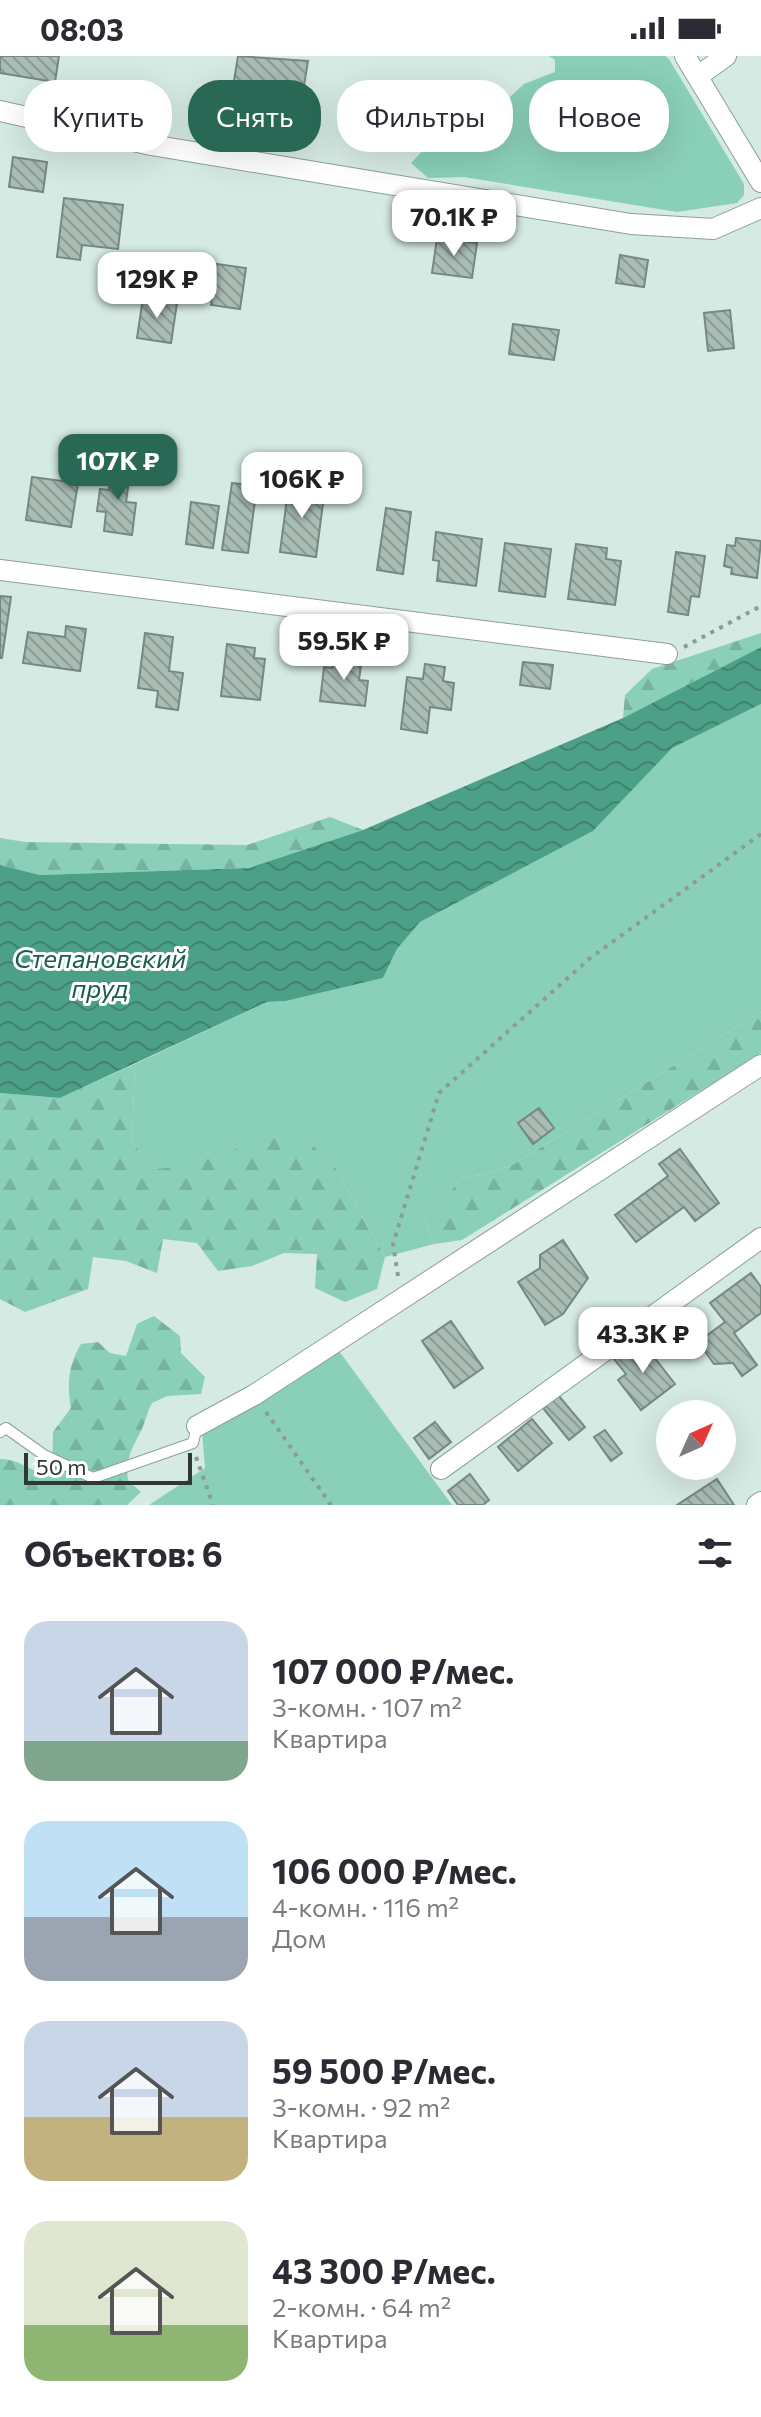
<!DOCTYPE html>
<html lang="ru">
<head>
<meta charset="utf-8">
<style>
	body { margin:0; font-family:Commissioner,sans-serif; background:#f2f2f3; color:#2b2b33; height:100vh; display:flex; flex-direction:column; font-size:30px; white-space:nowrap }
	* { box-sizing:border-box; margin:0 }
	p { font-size:26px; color:#7c7c81 }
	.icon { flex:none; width:44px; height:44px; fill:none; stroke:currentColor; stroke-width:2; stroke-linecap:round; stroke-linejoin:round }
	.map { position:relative; height:1449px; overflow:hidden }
	.side { display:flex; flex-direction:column; background:#fff; flex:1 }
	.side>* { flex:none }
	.hud { position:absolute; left:24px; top:24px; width:714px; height:72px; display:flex; gap:16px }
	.needle { width:52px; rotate:45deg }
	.tools { position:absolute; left:656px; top:1344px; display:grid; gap:16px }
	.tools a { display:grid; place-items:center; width:80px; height:80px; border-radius:50%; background:#fff; box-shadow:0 8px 32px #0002; font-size:40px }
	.scale { position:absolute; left:24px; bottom:20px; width:168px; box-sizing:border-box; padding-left:8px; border:4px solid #303835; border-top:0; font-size:22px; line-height:28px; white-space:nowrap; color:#303835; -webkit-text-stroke:6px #fff; paint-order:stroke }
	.price { position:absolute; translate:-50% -68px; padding:0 18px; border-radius:16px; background:#fff; color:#222; font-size:26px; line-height:52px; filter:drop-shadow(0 2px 4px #0008) }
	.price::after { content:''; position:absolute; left:50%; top:48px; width:24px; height:18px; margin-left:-12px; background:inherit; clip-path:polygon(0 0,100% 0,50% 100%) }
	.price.active { background:#286855; color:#fff }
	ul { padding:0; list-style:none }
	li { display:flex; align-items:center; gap:24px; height:200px; padding:0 24px }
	li span { display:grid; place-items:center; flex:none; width:224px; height:160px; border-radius:24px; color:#555 }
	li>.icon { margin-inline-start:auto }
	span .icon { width:96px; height:96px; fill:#fffc; stroke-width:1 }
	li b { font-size:34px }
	h2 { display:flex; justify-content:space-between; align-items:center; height:96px; padding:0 24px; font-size:34px }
	.pill { padding:0 28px; border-radius:32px; background:#fff; box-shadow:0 8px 32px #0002; font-size:28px; line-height:72px }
	.pill.active { background:#286855; color:#fff }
	.status { display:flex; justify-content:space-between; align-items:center; height:56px; padding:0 40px; background:#fff; direction:ltr }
	.status svg { height:22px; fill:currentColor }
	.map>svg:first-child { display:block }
	.green { fill:#8acfb8 }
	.forest { fill:url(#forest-firs) }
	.water { fill:url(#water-waves) }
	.building { fill:url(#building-back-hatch); stroke:#758981; stroke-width:2 }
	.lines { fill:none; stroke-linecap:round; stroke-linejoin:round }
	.lane-casing { stroke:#8ca098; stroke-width:12 }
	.street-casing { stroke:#8ca098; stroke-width:22 }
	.path { stroke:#8c9b95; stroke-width:4; stroke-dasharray:4 6; stroke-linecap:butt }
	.lane { stroke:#fff; stroke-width:10 }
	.street { stroke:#fff; stroke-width:20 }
	.labels { text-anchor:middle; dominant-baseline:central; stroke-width:6; stroke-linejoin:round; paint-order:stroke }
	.water-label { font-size:26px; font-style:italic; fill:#1c5e4b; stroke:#fff }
</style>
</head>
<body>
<div class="status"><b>08:03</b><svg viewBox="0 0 49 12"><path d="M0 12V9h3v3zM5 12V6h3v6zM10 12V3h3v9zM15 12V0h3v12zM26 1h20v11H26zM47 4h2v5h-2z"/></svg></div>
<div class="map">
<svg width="761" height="1449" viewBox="0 0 761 1449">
	<defs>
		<pattern id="forest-firs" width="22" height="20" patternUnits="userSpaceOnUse" patternTransform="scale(2)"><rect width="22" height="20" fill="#8acfb8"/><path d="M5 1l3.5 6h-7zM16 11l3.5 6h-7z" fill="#77b29f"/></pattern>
		<pattern id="water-waves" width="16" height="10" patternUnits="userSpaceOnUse" patternTransform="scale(2)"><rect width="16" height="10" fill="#4ca087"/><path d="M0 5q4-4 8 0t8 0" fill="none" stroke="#40836f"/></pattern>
		<pattern id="building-back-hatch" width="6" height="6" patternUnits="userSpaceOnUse" patternTransform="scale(2)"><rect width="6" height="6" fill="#a9bdb5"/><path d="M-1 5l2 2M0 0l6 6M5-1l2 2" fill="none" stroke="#8a9b94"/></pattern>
	</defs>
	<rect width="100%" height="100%" fill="#d5eae2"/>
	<g class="green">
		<polygon points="549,0 665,0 669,3 744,128 744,139 737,147 677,156 464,121 428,122 411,107 435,82 455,51 465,45 484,57 496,54 524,28 555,16 555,4"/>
		<polygon points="761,648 761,956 514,1108 488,1118 462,1122 424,1164 434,1188 385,1201 335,1111 217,1102 185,1111 152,1113 132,1085 135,1008 267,946 286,945 383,922 397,893 420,866 593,775 671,692"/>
		<polygon points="339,1295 452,1449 149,1449 205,1412 202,1375"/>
	</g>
	<g class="forest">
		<polygon points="761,577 761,591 623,662 625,639 652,613"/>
		<polygon points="330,761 363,774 249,812 40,819 0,809 0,782 25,786 247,789"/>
		<polygon points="761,956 761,997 462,1184 434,1188 424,1164 462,1122 488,1118 514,1108"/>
		<path d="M135,1008L132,1085L152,1113C199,1111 237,1093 279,1074L310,1087L335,1111L385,1201L377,1233L345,1246L315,1232L317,1198L284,1197L252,1210L218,1215L197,1187L163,1183L157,1217L126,1205L93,1201L88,1233L25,1256L0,1243V1037L60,1042Z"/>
		<path d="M154,1260L180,1280L181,1297L205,1321L201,1338L167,1340L152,1347C146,1358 145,1369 139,1379C130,1396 126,1404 128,1424L141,1436L127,1449H0V1403C19,1402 34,1418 52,1421L53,1376L71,1352C67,1328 68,1310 81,1288L98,1286L110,1297L126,1300L137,1268Z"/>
	</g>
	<polygon class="water" points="761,591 761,648 672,692 593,775 420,866 397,893 383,922 286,945 267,946 60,1042 0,1037 0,809 40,819 249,812 363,774 623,662"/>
	<g class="building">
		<polygon points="0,0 59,0 55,26 0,17"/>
		<polygon points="238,0 308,5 301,48 232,37"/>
		<polygon points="13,101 47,106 43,136 9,131"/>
		<polygon points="64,142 123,149 118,193 82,189 80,204 57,201"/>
		<polygon points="437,182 477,187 472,222 432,217"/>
		<polygon points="620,199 648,204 644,231 616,227"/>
		<polygon points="217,208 246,212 240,253 211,249"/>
		<polygon points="143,242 177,247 171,287 137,282"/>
		<polygon points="730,254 734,292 708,295 704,257"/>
		<polygon points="513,268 559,274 554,304 509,298"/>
		<polygon points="113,408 131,410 126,446 136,447 132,479 104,475 106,456 97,455 100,433 109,434"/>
		<polygon points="32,421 78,427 71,471 26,464"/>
		<polygon points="232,427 257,430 248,497 222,494"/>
		<polygon points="289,427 325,432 316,501 280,496"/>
		<polygon points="191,446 219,450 213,492 186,488"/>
		<polygon points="386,452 411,456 403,518 377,514"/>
		<polygon points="436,476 482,483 476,530 437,525 439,505 433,504"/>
		<polygon points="736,482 761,485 757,522 731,518 732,512 724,510 727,489 735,490"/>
		<polygon points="505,487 551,493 545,541 499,535"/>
		<polygon points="576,488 607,492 606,503 621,505 615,549 568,543"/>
		<polygon points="676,496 705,500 699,541 691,540 688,559 668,556"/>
		<polygon points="0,540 11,541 2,602 0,602"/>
		<polygon points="66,570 86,573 80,615 23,607 28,576 65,581"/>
		<polygon points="145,577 173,581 169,615 183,617 178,654 156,651 158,635 138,632"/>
		<polygon points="227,588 255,592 254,602 265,603 260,644 221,640"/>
		<polygon points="333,599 362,602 359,624 368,625 365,650 320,645 324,611 332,612"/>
		<polygon points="523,606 553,609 550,633 520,629"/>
		<polygon points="425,608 445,611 443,625 454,627 451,654 430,651 427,677 401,673 407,621 423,623"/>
		<polygon points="539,1052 554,1072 533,1088 518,1067"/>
		<polygon points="680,1093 719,1147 695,1165 684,1151 636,1186 615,1159 668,1120 659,1108"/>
		<polygon points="563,1184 588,1222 563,1258 545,1269 518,1226 540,1212 540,1199"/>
		<polygon points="751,1217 761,1231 761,1257 734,1277 757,1309 742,1320 733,1307 714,1308 698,1286 725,1266 710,1247"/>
		<polygon points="451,1265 483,1312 454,1332 422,1285"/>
		<polygon points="640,1283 675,1328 641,1354 618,1324 626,1318 614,1303"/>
		<polygon points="558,1339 585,1371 569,1384 543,1352"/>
		<polygon points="532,1363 552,1387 518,1415 498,1391"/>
		<polygon points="435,1366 451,1386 429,1403 414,1382"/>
		<polygon points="605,1374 622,1397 611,1405 594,1381"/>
		<polygon points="470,1418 489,1444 483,1449 458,1449 448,1435"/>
		<polygon points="717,1423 734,1449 677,1449"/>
	</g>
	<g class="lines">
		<defs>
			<polyline id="lane" points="0,1376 6,1372 44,1399 93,1422 193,1387 197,1370"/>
			<g id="street">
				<polyline points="685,0 761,126"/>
				<polyline points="698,20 726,0"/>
				<polyline points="0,55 151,89 631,168 713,173 761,152"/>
				<polyline points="0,514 667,598"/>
				<polyline points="197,1370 254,1339 761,1009"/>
				<polyline points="441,1413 761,1182"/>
				<polyline points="757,1449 761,1446"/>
			</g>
		</defs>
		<use href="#lane" class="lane-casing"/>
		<use href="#street" class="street-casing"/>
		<g class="path">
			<polyline points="684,591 761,550"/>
			<polyline points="398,1220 393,1188 439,1037 589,903 761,778"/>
			<polyline points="266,1356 331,1449"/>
			<polyline points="196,1401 213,1449"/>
		</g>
		<use href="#lane" class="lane"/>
		<use href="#street" class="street"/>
	</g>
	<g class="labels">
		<g class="water-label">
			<text x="100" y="901">Степановский<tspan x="100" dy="30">пруд</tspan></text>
		</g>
	</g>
</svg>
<div class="tools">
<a><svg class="needle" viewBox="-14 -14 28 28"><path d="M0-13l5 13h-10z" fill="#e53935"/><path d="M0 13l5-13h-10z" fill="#7c7c81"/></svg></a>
</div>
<div class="scale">50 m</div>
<b class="price" style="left:454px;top:202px">70.1K ₽</b>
<b class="price" style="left:157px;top:264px">129K ₽</b>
<b class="price active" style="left:118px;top:446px">107K ₽</b>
<b class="price" style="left:302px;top:464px">106K ₽</b>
<b class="price" style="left:344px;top:626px">59.5K ₽</b>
<b class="price" style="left:643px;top:1319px">43.3K ₽</b>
<div class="hud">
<a class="pill">Купить</a>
<a class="pill active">Снять</a>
<a class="pill">Фильтры</a>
<a class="pill">Новое</a>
</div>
</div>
<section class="side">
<h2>Объектов: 6<svg class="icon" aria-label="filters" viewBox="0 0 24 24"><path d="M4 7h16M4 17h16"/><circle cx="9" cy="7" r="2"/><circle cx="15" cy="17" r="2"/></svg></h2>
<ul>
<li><span style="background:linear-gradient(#c9d6e8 75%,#7fa58c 0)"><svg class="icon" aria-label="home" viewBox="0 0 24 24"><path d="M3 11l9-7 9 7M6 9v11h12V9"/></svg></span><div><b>107 000 ₽/мес.</b><p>3-комн. · 107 m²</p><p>Квартира</p></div></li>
<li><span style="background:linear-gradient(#bfe0f5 60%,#9aa5b1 0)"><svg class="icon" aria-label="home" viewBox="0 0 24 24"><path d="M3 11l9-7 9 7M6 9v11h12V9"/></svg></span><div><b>106 000 ₽/мес.</b><p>4-комн. · 116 m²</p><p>Дом</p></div></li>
<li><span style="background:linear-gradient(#c9d6e8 60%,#c2b280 0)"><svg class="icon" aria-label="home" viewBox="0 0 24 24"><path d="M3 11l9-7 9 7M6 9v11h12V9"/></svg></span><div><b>59 500 ₽/мес.</b><p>3-комн. · 92 m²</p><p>Квартира</p></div></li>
<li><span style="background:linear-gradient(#dfe7d0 65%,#8fb573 0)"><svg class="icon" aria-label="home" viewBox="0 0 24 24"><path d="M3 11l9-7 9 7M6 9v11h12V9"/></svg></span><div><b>43 300 ₽/мес.</b><p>2-комн. · 64 m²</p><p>Квартира</p></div></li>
</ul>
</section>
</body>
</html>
